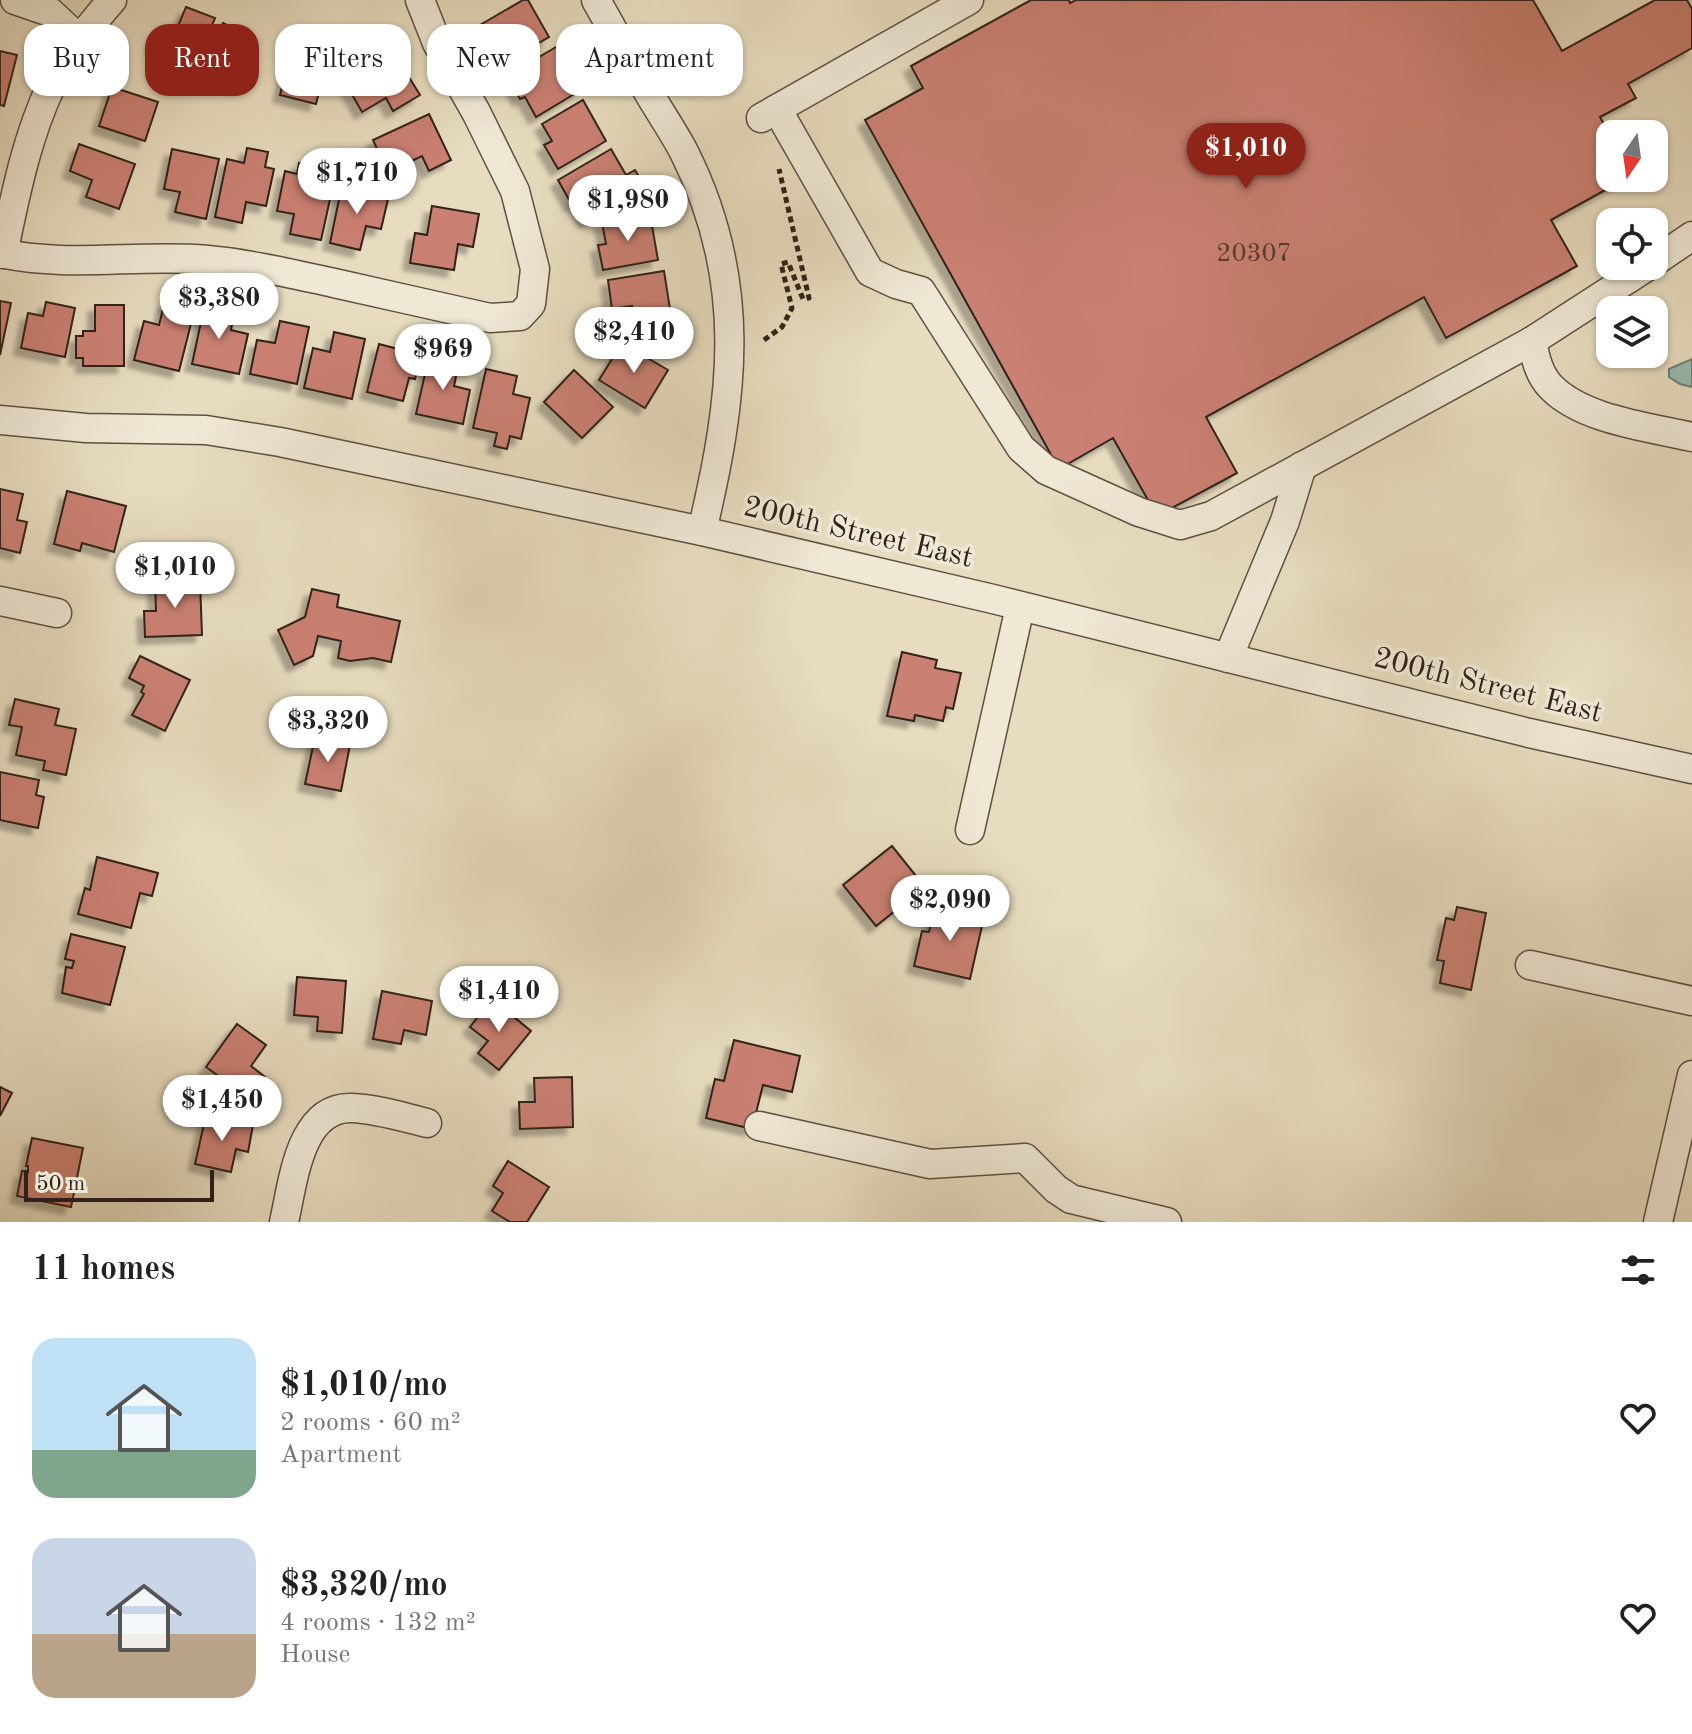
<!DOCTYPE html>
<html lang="en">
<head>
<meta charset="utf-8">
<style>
	body { margin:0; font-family:"Old Standard TT",serif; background:#f6f6f6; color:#222; height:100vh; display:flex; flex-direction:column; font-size:30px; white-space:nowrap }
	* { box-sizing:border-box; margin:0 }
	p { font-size:26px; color:#767676 }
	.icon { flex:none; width:44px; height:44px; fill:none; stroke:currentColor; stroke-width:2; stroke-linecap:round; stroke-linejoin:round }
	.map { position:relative; height:1222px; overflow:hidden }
	.panel { display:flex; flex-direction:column; background:#fff; flex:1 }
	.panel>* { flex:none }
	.hud { position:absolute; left:24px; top:24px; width:800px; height:72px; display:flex; gap:16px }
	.needle { width:52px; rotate:193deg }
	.buttons { position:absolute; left:1596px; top:120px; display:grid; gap:16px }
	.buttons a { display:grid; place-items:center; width:72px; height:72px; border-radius:16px; background:#fff; box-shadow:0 2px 6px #0004; font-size:40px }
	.scale { position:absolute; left:24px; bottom:20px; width:190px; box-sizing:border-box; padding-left:8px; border:4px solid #30221a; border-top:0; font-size:22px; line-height:28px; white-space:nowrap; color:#30221a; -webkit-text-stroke:6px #efe8d5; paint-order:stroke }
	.price { position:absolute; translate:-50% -68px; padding:0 18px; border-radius:28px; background:#fff; color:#222; font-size:26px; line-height:52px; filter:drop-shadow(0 2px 4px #0008) }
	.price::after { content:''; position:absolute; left:50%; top:48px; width:24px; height:18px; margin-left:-12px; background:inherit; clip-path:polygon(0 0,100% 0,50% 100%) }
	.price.current { background:#8f2418; color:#fff }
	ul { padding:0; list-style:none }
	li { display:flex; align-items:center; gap:24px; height:200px; padding:0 32px }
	li span { display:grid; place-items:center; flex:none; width:224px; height:160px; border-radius:24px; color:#555 }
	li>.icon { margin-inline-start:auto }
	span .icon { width:96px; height:96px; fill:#fffc; stroke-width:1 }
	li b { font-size:34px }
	h2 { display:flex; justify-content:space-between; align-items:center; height:96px; padding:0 32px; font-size:34px }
	.chip { padding:0 28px; border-radius:24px; background:#fff; box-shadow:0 2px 6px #0004; font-size:28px; line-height:72px }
	.chip.current { background:#8f2418; color:#fff }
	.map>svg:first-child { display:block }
	.water { fill:#97bcb1; stroke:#6e7e75; stroke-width:2 }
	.building { fill:#ca8072; stroke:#30221a; stroke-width:2; filter:url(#shadow) }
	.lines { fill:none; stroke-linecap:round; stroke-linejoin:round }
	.minor-casing { stroke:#5e5043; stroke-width:31 }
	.path { stroke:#30221a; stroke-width:5; stroke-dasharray:6 4; stroke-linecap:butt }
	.minor { stroke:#efe8d5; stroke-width:28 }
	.labels { text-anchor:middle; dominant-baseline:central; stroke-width:7; stroke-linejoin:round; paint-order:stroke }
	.number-label { font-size:26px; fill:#563a30 }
	.street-label { font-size:30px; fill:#30221a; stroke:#efe8d5 }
</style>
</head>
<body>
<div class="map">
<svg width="1692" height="1222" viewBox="0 0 1692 1222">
	<defs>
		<filter id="shadow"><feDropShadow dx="-7" dy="7" stdDeviation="2" flood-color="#0004"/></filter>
	</defs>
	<rect width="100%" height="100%" fill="#e7dcbf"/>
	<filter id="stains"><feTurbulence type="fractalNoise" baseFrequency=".0025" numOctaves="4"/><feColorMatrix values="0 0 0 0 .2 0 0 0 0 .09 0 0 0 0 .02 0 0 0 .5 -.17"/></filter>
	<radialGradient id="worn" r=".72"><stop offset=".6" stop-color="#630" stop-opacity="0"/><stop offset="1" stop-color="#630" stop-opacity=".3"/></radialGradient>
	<polygon class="water" points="1692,359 1692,387 1680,384 1669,377 1669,369"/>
	<g class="building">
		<polygon points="523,0 528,0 549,37 498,66 484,40 488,38 480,25"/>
		<polygon points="1031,0 1069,0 1070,3 1076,0 1533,0 1562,51 1655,0 1687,0 1692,9 1692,48 1628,84 1636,98 1600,117 1610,135 1610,178 1627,178 1551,220 1577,266 1446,338 1424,297 1206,417 1237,473 1157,516 1113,438 1059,469 865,120 923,88 911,66"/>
		<polygon points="186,7 215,18 192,75 155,61 160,50 153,47 161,28 175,33"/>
		<polygon points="223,23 249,36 243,49 256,56 240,88 201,69"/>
		<polygon points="293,44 329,53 316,104 280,95"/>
		<polygon points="556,47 581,90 536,117 525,97 520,99 507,76"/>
		<polygon points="0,51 17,55 4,106 0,105"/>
		<polygon points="368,55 379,72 399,61 420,95 393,111 386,98 362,112 339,72"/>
		<polygon points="112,87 158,102 145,141 99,126"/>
		<polygon points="583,100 606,141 558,169 544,145 552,141 542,124"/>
		<polygon points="429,114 451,160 429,171 422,156 399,167 393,153 381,158 373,140"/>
		<polygon points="79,144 135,164 119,209 86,197 92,180 70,171"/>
		<polygon points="247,148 268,152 265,167 274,169 266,206 246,202 242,223 215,217 227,159 244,163"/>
		<polygon points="172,149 219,159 206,219 175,212 180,192 164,189"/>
		<polygon points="611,149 626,175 635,170 645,187 587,221 576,203 572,205 558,180"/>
		<polygon points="299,163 314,166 312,176 334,181 321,240 290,234 294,214 277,211 285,171 297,174"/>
		<polygon points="342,185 389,195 381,229 366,226 360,250 330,243"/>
		<polygon points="432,206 479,214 473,247 458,244 454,270 410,263 415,233 427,235"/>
		<polygon points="650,214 658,260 603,270 598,245 606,244 602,223"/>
		<polygon points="664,271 670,309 634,315 632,306 612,309 608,280"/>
		<polygon points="0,301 11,303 0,355"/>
		<polygon points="165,301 195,308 179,371 134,360 144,321 159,325"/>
		<polygon points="46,302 75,308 65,357 21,348 28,313 43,316"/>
		<polygon points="205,303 235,309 231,330 248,334 239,374 192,364"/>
		<polygon points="95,305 124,305 124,366 83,366 83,358 76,358 76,336 83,336 83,331 95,331"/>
		<polygon points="280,321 309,327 297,384 250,374 257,340 275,343"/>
		<polygon points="334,332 365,339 352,399 304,388 313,348 330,352"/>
		<polygon points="622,343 668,370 645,408 599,380"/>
		<polygon points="379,344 421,355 415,379 409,378 403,401 367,392"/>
		<polygon points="429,356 459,362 454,386 470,390 463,424 416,414"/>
		<polygon points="486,369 517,376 513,394 530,398 521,439 510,436 507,449 494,446 497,433 473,428"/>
		<polygon points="574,370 613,407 582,438 544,402"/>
		<polygon points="0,489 23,494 17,520 27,522 20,553 0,548"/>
		<polygon points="67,491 126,506 114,552 82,543 80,551 54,544"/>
		<polygon points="200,581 202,635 145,637 144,611 156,611 155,582"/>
		<polygon points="312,589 339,595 337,607 400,621 391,662 373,658 350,661 338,658 341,641 318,636 313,656 294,665 278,630 305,617"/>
		<polygon points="902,652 937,660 935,668 961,673 953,709 946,707 943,721 915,715 914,721 887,716"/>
		<polygon points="140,656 190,680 165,731 132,715 144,694 141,692 144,686 129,678"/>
		<polygon points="15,699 59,709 55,725 76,729 66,775 43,770 45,761 16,755 22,727 9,725"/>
		<polygon points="315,737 350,745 341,791 305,784"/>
		<polygon points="0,772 39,780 36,795 44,797 38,828 0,820"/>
		<polygon points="892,846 925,887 876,926 843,885"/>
		<polygon points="97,857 158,873 152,896 140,893 131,928 78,914 85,888 90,890"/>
		<polygon points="935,906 984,917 970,979 914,966 922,931 929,932"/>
		<polygon points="1457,907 1486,913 1471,990 1440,983 1444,961 1437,960 1446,918 1454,920"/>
		<polygon points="71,934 125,947 110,1005 62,993 66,967 72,968 74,961 65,959"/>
		<polygon points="297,977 346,981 342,1033 317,1031 318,1017 294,1015"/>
		<polygon points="382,991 432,1001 426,1035 404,1030 401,1044 373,1039"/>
		<polygon points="492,999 531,1031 499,1070 478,1053 488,1041 470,1027"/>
		<polygon points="237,1024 266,1045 251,1066 265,1077 249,1098 206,1067"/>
		<polygon points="734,1040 800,1056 792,1092 763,1085 752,1129 706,1118 715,1079 724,1081"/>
		<polygon points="572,1077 573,1127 520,1129 519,1102 535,1102 534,1078"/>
		<polygon points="0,1087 12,1093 0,1116"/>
		<polygon points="206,1115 253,1125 248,1152 236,1149 231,1172 195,1164"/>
		<polygon points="32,1138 83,1148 71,1207 17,1196 22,1171 28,1172 28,1166 26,1166"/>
		<polygon points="508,1161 549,1187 527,1222 510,1222 492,1211 503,1193 493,1186"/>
	</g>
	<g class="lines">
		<defs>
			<g id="minor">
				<polyline points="15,0 50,12 79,39"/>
				<path d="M596,0C613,30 629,60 647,90C659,111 673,131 684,152C749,281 734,397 702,531"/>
				<polyline points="777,109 870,272 896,284 921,291 1021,448 1046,470 1139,512 1180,525 1211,516 1532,341 1648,266"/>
				<polyline points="761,118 969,0"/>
				<path d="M0,253C68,268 138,254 208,260C251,264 292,274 334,283C386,295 438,306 490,318L520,316L531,304L535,269L515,191L476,112L437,43L420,0"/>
				<path d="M3,254C15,197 26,139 51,86C66,54 89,27 112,0"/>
				<polyline points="1654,262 1692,236"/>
				<path d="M1532,341C1535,357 1539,375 1551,387C1583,420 1649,427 1692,437"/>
				<polyline points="0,420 86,428 206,430 280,442 702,531 993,599 1529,733 1692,769"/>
				<polyline points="0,601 57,613"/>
				<polyline points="1228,658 1285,521 1302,466"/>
				<polyline points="970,830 1020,607"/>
				<polyline points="1530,965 1692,1001"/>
				<polyline points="759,1126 930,1164 1025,1158 1056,1189 1071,1199 1167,1222"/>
				<path d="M284,1222C293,1184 299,1106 352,1108C377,1109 402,1117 427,1123"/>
				<polyline points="1658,1222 1692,1075"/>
			</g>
		</defs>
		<use href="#minor" class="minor-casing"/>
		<polyline class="path" points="764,340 782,327 792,308 781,264 788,262 803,299 809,298 779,169"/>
		<use href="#minor" class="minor"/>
	</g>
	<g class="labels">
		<g class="number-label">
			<text x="1254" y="254">20307</text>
		</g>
		<g class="street-label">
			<text transform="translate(858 533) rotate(13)">200th Street East</text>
			<text transform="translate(1488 686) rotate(14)">200th Street East</text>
		</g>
	</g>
	<rect width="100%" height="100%" filter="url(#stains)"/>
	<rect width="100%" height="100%" fill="url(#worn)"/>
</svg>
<div class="buttons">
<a><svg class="needle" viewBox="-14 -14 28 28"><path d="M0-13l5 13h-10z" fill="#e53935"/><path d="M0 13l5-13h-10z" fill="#767676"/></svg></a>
<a><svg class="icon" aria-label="locate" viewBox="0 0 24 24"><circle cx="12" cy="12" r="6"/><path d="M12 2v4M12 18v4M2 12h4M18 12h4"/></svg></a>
<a><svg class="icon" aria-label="layers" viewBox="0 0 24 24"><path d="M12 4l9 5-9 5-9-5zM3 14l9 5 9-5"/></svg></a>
</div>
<div class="scale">50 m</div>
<b class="price current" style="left:1246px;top:191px">$1,010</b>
<b class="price" style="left:357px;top:216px">$1,710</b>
<b class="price" style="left:628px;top:243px">$1,980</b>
<b class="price" style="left:219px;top:341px">$3,380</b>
<b class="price" style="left:634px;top:375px">$2,410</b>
<b class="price" style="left:443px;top:392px">$969</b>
<b class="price" style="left:175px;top:610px">$1,010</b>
<b class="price" style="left:328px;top:764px">$3,320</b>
<b class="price" style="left:950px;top:943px">$2,090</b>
<b class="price" style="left:499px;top:1034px">$1,410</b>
<b class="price" style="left:222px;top:1143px">$1,450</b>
<div class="hud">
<a class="chip">Buy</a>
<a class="chip current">Rent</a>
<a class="chip">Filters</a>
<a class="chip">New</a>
<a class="chip">Apartment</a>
</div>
</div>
<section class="panel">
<h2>11 homes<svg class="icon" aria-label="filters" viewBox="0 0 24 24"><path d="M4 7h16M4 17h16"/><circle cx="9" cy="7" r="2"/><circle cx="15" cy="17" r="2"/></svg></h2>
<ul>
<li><span style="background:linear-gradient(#bfe0f5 70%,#7fa58c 0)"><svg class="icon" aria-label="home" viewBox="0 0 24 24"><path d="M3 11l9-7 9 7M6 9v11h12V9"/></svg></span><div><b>$1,010/mo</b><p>2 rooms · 60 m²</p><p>Apartment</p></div><svg class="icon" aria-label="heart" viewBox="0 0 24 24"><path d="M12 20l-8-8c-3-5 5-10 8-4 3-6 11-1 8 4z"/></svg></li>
<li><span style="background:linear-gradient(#c9d6e8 60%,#b9a48a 0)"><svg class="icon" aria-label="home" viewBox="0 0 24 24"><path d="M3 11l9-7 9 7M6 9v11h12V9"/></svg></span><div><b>$3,320/mo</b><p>4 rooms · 132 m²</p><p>House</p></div><svg class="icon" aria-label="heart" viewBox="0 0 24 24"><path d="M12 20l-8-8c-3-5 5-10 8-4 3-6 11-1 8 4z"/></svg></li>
</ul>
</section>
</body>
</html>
